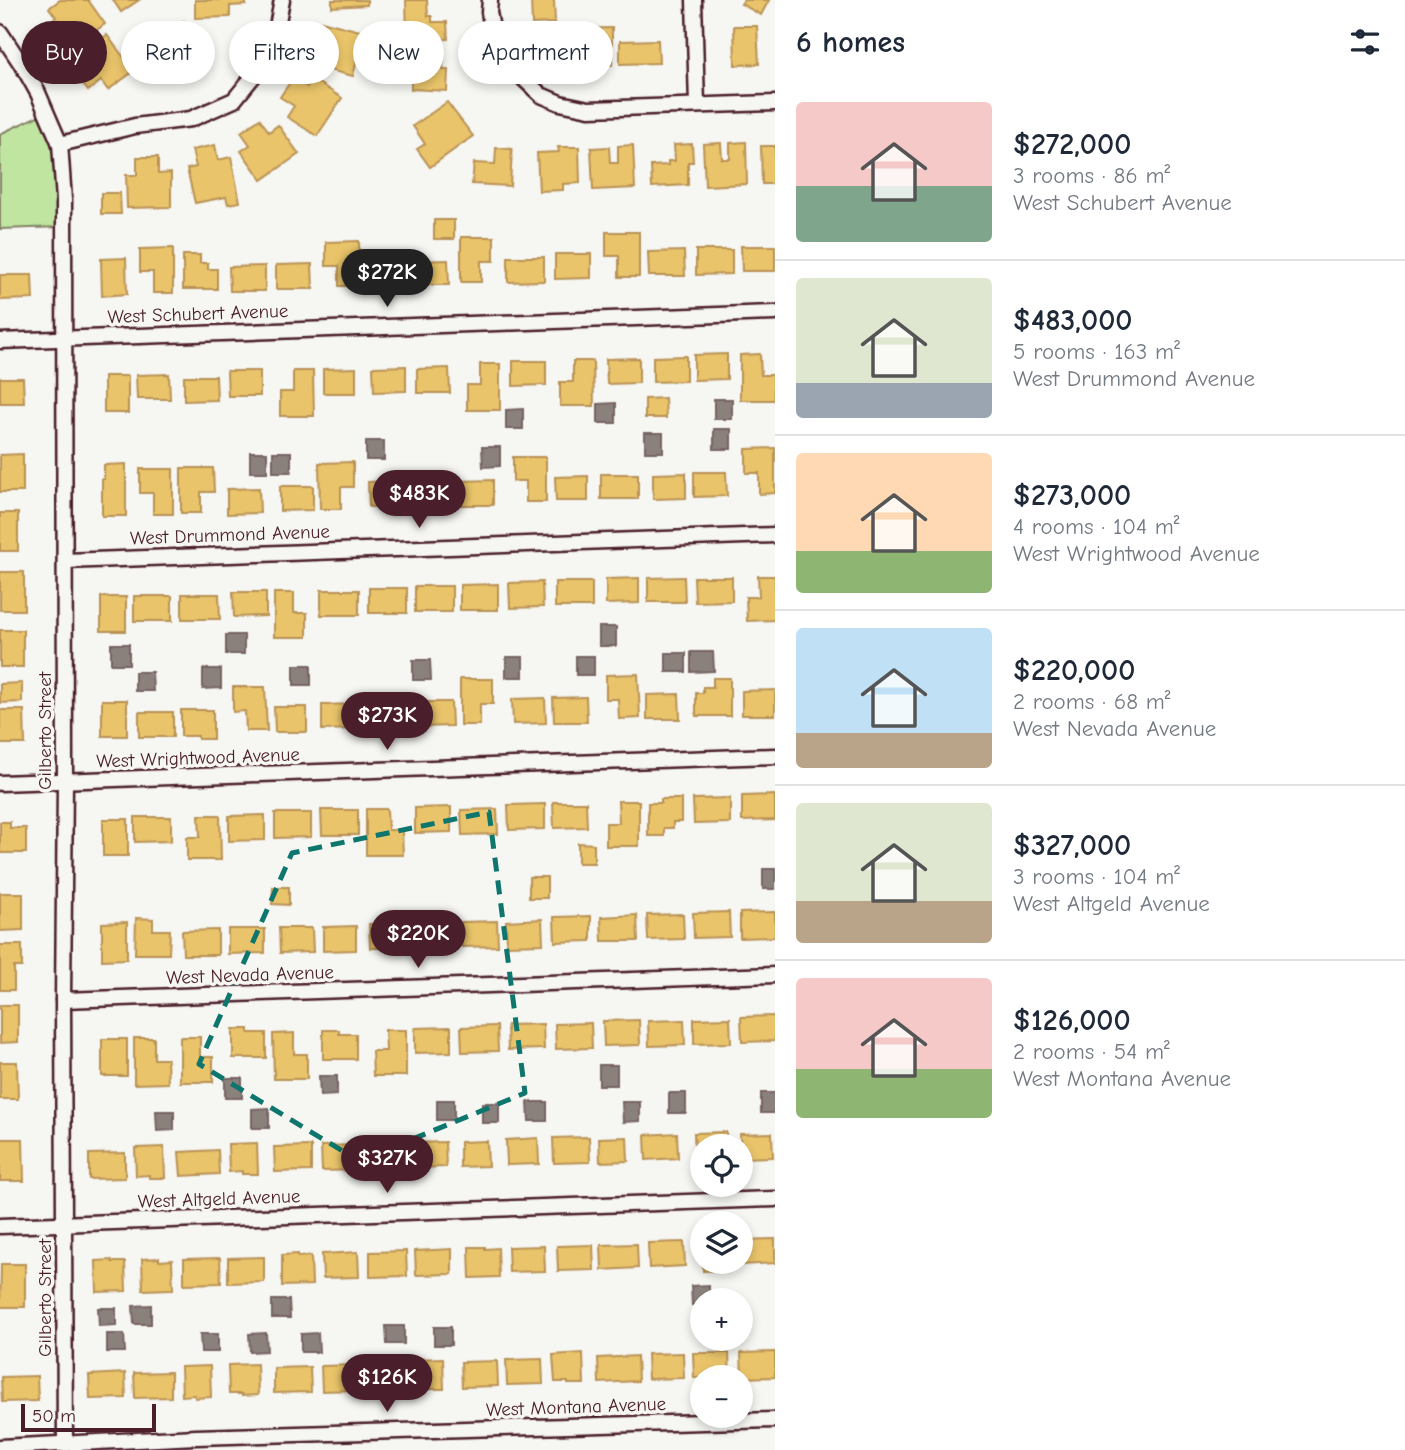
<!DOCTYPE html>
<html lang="en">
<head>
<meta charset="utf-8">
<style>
	body { margin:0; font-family:"Comic Neue",sans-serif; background:#f2f2f3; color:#1f2937; height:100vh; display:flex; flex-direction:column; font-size:26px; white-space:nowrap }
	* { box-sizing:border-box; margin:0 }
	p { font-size:23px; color:#747a83 }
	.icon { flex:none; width:38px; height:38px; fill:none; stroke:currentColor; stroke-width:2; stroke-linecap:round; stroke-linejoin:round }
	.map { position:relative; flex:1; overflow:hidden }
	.sheet { display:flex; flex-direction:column; background:#fff; width:630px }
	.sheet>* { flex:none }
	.top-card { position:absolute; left:21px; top:21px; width:648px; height:63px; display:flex; gap:14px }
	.tools { position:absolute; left:690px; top:1134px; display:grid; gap:14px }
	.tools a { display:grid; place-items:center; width:63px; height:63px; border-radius:50%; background:#fff; box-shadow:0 4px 10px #0003; font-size:35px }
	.scale { position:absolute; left:21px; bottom:18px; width:135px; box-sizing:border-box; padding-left:7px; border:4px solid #4a1f2b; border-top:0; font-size:19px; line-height:24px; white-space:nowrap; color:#4a1f2b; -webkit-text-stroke:5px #f6f6f2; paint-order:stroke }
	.price { position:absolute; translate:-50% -60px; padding:0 16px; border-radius:24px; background:#4a1f2b; color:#fff; font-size:23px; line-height:46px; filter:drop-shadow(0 2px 4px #0008) }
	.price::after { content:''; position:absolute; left:50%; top:42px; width:21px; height:16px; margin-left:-10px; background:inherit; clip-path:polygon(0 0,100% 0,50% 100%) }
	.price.active { background:#222; color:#fff }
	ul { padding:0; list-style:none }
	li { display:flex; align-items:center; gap:21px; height:175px; padding:0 21px }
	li+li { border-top:2px solid #e0e1e3 }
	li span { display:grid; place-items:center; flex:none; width:196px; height:140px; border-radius:7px; color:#555 }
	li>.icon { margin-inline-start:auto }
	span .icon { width:84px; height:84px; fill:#fffc; stroke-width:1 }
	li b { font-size:30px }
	h2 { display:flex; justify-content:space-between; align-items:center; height:84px; padding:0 21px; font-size:30px }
	.pill { padding:0 24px; border-radius:32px; background:#fff; box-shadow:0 4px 10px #0003; font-size:24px; line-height:63px }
	.pill.active { background:#4a1f2b; color:#fff }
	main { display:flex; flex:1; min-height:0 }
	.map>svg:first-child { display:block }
	.green { fill:#bfe5a0; stroke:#848266; stroke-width:2 }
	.homes { fill:#e9c46a; stroke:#b99257; stroke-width:2 }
	.industry { fill:#8a817c; stroke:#776464; stroke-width:2 }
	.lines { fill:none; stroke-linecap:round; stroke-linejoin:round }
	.street-casing { stroke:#4a1f2b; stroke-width:19 }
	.street { stroke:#f6f6f2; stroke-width:14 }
	.marked { fill:none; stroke:#0f766e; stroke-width:5; stroke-dasharray:14 9; stroke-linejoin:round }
	.labels { text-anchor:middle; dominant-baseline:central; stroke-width:7; stroke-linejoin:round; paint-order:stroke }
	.street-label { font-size:19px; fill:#4a1f2b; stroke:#f6f6f2 }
</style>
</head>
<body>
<main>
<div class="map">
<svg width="775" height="1450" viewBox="0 0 775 1450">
	<rect width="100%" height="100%" fill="#f6f6f2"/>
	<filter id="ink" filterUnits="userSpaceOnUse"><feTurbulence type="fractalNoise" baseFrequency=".0143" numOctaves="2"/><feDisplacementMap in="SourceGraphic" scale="14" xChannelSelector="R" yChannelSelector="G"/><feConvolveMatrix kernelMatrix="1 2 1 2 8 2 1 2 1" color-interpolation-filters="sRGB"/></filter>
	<g filter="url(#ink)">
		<polygon class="green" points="44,113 57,145 62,227 0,229 0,134"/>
		<g class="homes">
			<polygon points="60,0 88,0 105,24 74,46 68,38 57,46 43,26 56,17 49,8"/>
			<polygon points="113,0 139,0 121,12"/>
			<polygon points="195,0 246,0 246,5 230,6 230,17 195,18"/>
			<polygon points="332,0 367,0 367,5 332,7"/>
			<polygon points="406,0 427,0 428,16 432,16 432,22 447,22 448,39 432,40 432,35 407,35"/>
			<polygon points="531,0 554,0 555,23 532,24"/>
			<polygon points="744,0 769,0 761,15 741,4"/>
			<polygon points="184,21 199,43 190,49 203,69 186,80 177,68 165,76 146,46"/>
			<polygon points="321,21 364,32 353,76 309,65 312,53 307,52 312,30 318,32"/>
			<polygon points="734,26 757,26 759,64 735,65"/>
			<polygon points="612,28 612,65 588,65 587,55 568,55 568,29"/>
			<polygon points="107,35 134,71 108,90 101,81 88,91 75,73 88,63 81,54"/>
			<polygon points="658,40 659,63 620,64 620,41"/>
			<polygon points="406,47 444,48 443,70 448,70 447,91 411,89 411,72 405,71"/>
			<polygon points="293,78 307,87 312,79 342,98 317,136 287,117 294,106 280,97"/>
			<polygon points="447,102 473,136 430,167 417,149 425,144 413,126"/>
			<polygon points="260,119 269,132 278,125 299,154 262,180 241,151 250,145 241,132"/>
			<polygon points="746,142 747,184 705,186 703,144 721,143 722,159 730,159 730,143"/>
			<polygon points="692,144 693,162 688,162 688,185 652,187 651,166 668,165 668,161 675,161 674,145"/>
			<polygon points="215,145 218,160 231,157 240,202 228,204 226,197 195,203 187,169 196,167 192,150"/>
			<polygon points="633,145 635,188 593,190 591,148 609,147 610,163 618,163 618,146"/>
			<polygon points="761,146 775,146 775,184 762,184"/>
			<polygon points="558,147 579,147 580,183 563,184 563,190 539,191 537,153 559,152"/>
			<polygon points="496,148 512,149 510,186 472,184 474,163 495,164"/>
			<polygon points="137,157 158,157 158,174 171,173 171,207 127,208 126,175 137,175"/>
			<polygon points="101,193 120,193 121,214 101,214"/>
			<rect x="434" y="220" width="20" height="19"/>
			<polygon points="606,232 639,232 639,277 619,277 619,256 606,256"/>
			<polygon points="461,237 494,237 494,261 481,261 481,282 461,282"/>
			<polygon points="359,241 360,286 339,286 339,266 326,266 326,242"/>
			<polygon points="741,246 775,246 775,271 742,271"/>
			<polygon points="173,248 173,293 153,293 153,272 140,272 140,249"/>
			<polygon points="696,250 732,250 732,274 696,275"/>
			<polygon points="684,251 685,276 649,276 648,252"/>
			<polygon points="555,254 591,254 591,278 555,279"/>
			<polygon points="183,255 200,255 200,263 208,263 208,269 217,269 217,289 183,289"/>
			<polygon points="508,257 544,257 544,281 508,282"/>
			<polygon points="126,258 127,294 102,296 101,259"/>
			<polygon points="368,258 403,258 404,282 368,283"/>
			<polygon points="448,260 449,285 413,285 412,261"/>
			<polygon points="312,264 313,289 276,289 276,265"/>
			<polygon points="265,266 265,291 230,291 229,267"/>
			<polygon points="0,275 32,275 33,299 0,300"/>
			<polygon points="727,354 727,379 694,380 694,355"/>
			<polygon points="760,354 761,375 773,375 774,400 740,400 740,355"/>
			<polygon points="686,356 686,381 653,382 653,357"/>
			<polygon points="639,358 639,383 607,384 606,359"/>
			<polygon points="513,361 546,361 546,385 513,386"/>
			<polygon points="573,361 593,361 594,406 560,406 560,382 573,382"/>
			<polygon points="480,364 500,364 500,410 467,410 467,385 480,385"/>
			<polygon points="406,366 406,391 374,392 373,367"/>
			<polygon points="356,368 356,393 323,393 323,369"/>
			<polygon points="449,368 450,393 417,393 417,369"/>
			<polygon points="227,371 260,371 260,396 228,396"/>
			<polygon points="293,371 313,371 314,416 280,416 280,392 293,392"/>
			<polygon points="169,374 170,399 137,399 136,375"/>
			<rect x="104" y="376" width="24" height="37"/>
			<polygon points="184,376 216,376 217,400 184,401"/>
			<polygon points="0,378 23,378 24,403 0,403"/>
			<polygon points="665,398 666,418 645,418 645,399"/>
			<polygon points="775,448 775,493 759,494 759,473 746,473 746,449"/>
			<polygon points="23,454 23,492 0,492 0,455"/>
			<polygon points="513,457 546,457 546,502 526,502 526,481 513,481"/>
			<polygon points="353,462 353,487 341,487 341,509 320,509 319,463"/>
			<polygon points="126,464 126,516 102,516 102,479 104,479 104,465"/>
			<polygon points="181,468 213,468 214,492 201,492 201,513 181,513"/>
			<polygon points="140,469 173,469 173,514 153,514 153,493 140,493"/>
			<polygon points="694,472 726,472 727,496 694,497"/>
			<polygon points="686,473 686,498 653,499 653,474"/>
			<rect x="601" y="474" width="37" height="25"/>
			<polygon points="588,476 588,501 556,501 555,477"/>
			<polygon points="447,480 448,505 415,506 415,481"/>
			<polygon points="493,480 493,505 461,505 460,481"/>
			<polygon points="401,481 402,506 369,507 368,482"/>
			<polygon points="280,486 313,486 313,510 280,511"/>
			<polygon points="259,488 260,513 227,514 227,489"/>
			<rect x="0" y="513" width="18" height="38"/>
			<rect x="0" y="572" width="24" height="38"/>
			<polygon points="758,576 775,576 775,620 747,621 746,597 759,597"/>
			<polygon points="684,577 685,602 648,602 648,578"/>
			<polygon points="694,577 732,577 732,601 695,602"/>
			<polygon points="639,578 639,603 606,604 606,579"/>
			<polygon points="542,582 543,607 510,608 509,583"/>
			<rect x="555" y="582" width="37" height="25"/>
			<polygon points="498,584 498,610 460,610 460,585"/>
			<rect x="415" y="586" width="37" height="26"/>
			<rect x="369" y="588" width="38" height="25"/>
			<rect x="321" y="590" width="38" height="25"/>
			<polygon points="233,592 266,592 266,616 234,617"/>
			<polygon points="274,593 294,593 294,613 307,613 307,637 274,637"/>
			<polygon points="182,594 219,594 220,619 182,619"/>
			<rect x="134" y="596" width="38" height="25"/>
			<rect x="101" y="597" width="25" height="34"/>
			<rect x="0" y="630" width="23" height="37"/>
			<polygon points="638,674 640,718 619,719 618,699 606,699 606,675"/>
			<polygon points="713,678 730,678 730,716 696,716 696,693 703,693 703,687 713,687"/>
			<polygon points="460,679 493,679 493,704 480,704 480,725 460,725"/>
			<polygon points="22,683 22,702 0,703 0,684"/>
			<polygon points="233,687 265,687 267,731 246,731 245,711 233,712"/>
			<polygon points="775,690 775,715 742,715 742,691"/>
			<polygon points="679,694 680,719 647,719 647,695"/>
			<polygon points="586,697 587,722 554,722 553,698"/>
			<polygon points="545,698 546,723 513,724 512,699"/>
			<rect x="102" y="700" width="25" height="36"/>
			<polygon points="419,702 451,702 452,726 419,727"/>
			<polygon points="406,703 407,728 374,729 373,704"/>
			<polygon points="355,704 355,729 322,730 322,705"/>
			<polygon points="274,707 307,707 307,732 275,732"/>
			<polygon points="0,710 24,710 25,744 0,744"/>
			<polygon points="181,710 213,710 213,739 198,739 198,736 181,736"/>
			<rect x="139" y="712" width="34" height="25"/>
			<polygon points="775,795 775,820 742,821 742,796"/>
			<polygon points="730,798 730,823 694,824 693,799"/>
			<polygon points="661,799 681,799 681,822 673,822 673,828 664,828 664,836 648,836 648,803 661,803"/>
			<polygon points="618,801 639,801 639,846 606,846 606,823 619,823"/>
			<polygon points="553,802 586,802 587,827 554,828"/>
			<polygon points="545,804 545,829 509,830 508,805"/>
			<polygon points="451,807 451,832 415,833 415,808"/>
			<polygon points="366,809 387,809 388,830 402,830 403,855 366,855"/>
			<polygon points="497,809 498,834 462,835 461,810"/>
			<polygon points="321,810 358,810 358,835 322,835"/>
			<polygon points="275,813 311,813 311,837 275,838"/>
			<polygon points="199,815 220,815 221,860 187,860 187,837 200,837"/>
			<polygon points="265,815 265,840 229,841 229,816"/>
			<polygon points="135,817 171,817 171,841 135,842"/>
			<rect x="103" y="819" width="25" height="37"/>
			<polygon points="0,822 10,822 10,828 26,828 26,853 0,853"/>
			<polygon points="578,843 594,844 594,863 578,863"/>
			<rect x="529" y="877" width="18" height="21"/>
			<polygon points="273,887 289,887 289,905 272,904"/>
			<polygon points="0,893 23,893 23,930 0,931"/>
			<polygon points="729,912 730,937 694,938 693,913"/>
			<polygon points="775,912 775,937 740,938 740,913"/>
			<polygon points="683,914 684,939 648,940 647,915"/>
			<polygon points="637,915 638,941 602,941 601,917"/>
			<polygon points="591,916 591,941 555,942 554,917"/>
			<polygon points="136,918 153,919 153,930 170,930 169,954 135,954"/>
			<polygon points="542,919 543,944 507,945 506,921"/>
			<polygon points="497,921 498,946 462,947 461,922"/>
			<polygon points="127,922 127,959 102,960 102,923"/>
			<polygon points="451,922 452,947 415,948 415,923"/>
			<polygon points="402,923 402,948 370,948 369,924"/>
			<polygon points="356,926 356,950 323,951 323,927"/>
			<polygon points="279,928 312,928 313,952 280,953"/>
			<polygon points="228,929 265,929 265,953 228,954"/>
			<polygon points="218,930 218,955 183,955 182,931"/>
			<polygon points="0,945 22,945 22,967 14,967 14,990 0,990"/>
			<polygon points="0,1005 18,1005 18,1042 0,1043"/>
			<polygon points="775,1016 775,1041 742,1042 741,1017"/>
			<polygon points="730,1018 731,1043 694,1044 694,1019"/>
			<polygon points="639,1020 640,1045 604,1046 603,1021"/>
			<polygon points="684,1020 685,1045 649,1046 648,1021"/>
			<polygon points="591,1023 592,1048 556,1049 555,1024"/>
			<polygon points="543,1024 544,1049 508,1050 507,1025"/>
			<polygon points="497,1026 498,1051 462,1052 461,1027"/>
			<polygon points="451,1027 451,1052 415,1053 415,1028"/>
			<polygon points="233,1029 249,1029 249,1033 266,1033 266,1058 233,1058"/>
			<polygon points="323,1030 339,1030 339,1034 356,1034 356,1059 323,1059"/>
			<polygon points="385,1030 406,1030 406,1076 373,1076 372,1051 386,1051"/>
			<polygon points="294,1033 294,1054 307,1054 307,1079 274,1079 273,1034"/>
			<polygon points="180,1037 200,1037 200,1057 213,1057 213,1082 180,1082"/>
			<polygon points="134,1038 154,1038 154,1059 167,1059 168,1083 134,1084"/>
			<rect x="102" y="1039" width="25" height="37"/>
			<polygon points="0,1062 17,1062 18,1099 0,1099"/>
			<polygon points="726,1132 726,1146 702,1146 702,1157 695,1158 694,1133"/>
			<polygon points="677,1133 678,1158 646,1160 645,1135"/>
			<polygon points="772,1133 773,1157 741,1158 740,1134"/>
			<polygon points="589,1137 590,1162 554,1163 553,1138"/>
			<polygon points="627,1137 628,1161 600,1162 599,1138"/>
			<polygon points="538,1138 539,1164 507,1165 506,1140"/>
			<polygon points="0,1139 23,1139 24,1181 0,1181"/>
			<polygon points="487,1141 488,1166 460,1167 460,1142"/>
			<polygon points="445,1142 446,1167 414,1168 413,1143"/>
			<polygon points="257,1143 258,1174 242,1174 242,1171 229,1172 228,1144"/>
			<polygon points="406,1143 407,1168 370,1169 370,1144"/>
			<polygon points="358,1145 358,1170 322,1171 321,1146"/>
			<polygon points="311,1146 311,1171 275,1172 274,1147"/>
			<polygon points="164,1147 165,1178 149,1178 149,1175 136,1176 135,1148"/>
			<polygon points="218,1150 219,1174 181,1176 179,1152"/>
			<polygon points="125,1153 125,1178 89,1179 89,1154"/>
			<polygon points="775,1239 775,1263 742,1265 741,1240"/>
			<polygon points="684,1242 685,1266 649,1268 648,1243"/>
			<polygon points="637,1244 638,1268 602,1270 601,1245"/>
			<polygon points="593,1245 594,1270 558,1271 557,1246"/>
			<polygon points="544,1246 545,1271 509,1272 508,1247"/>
			<polygon points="469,1247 485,1247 485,1249 498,1248 499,1277 470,1278"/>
			<polygon points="452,1249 452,1274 416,1275 415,1251"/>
			<polygon points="406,1251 407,1276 370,1277 370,1252"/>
			<polygon points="358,1252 359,1277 323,1278 322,1254"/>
			<polygon points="298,1254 298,1257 311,1256 312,1285 282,1286 282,1255"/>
			<polygon points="264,1257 264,1282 228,1283 228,1258"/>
			<polygon points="159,1258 159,1261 172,1260 173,1289 143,1290 142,1259"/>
			<polygon points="220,1258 221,1283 184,1284 184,1259"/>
			<polygon points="112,1260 112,1262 125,1262 126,1291 97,1292 96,1261"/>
			<polygon points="703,1262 732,1262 732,1270 703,1271"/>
			<polygon points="1,1264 25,1264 25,1307 0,1307"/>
			<polygon points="775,1352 775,1377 742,1378 741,1353"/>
			<polygon points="583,1353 584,1384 568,1384 568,1382 555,1382 553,1355"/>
			<polygon points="683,1353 684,1378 648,1379 647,1354"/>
			<polygon points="693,1353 729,1353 730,1377 694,1378"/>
			<polygon points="637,1356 638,1381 599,1383 598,1358"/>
			<polygon points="443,1358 444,1389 428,1389 428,1387 415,1388 414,1359"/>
			<polygon points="542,1359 543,1384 507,1385 506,1360"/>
			<polygon points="497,1361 498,1386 462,1387 461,1362"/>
			<polygon points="257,1364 258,1395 242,1396 242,1394 229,1394 228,1365"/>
			<polygon points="403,1364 403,1389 367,1390 366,1365"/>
			<polygon points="357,1365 358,1390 322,1391 321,1366"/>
			<polygon points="210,1366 211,1397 195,1398 195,1395 182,1396 181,1367"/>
			<polygon points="310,1367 311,1392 274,1393 274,1368"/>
			<polygon points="171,1372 171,1397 135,1398 134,1373"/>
			<polygon points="125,1373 126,1398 90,1399 89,1375"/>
			<polygon points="37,1376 38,1401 2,1402 1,1377"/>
		</g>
		<g class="industry">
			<rect x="714" y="399" width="18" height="20"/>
			<polygon points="616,403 616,423 598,423 598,404"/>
			<polygon points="523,409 523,429 506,429 506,410"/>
			<rect x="714" y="429" width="17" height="20"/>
			<rect x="645" y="433" width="18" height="19"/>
			<rect x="366" y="441" width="18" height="19"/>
			<polygon points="482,447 500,447 500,466 483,467"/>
			<rect x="250" y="452" width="17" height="20"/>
			<rect x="273" y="452" width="18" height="20"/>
			<rect x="599" y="627" width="17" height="19"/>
			<rect x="226" y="635" width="18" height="19"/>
			<rect x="111" y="644" width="18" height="20"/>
			<polygon points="691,652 713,652 714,671 691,672"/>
			<rect x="666" y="653" width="20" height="19"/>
			<rect x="576" y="656" width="18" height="19"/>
			<rect x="506" y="657" width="17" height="20"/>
			<polygon points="413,660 430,660 431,680 413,680"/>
			<rect x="294" y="665" width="17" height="20"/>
			<polygon points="203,669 221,669 221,688 203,689"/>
			<polygon points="135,672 152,672 153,691 135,691"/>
			<rect x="763" y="869" width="12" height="20"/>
			<rect x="599" y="1065" width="18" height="20"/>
			<polygon points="319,1076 337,1076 337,1095 320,1096"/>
			<rect x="225" y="1078" width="17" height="20"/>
			<rect x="669" y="1093" width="17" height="20"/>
			<rect x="761" y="1093" width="14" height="20"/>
			<rect x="437" y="1100" width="17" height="20"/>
			<polygon points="528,1102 547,1102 547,1121 529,1121"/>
			<polygon points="622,1102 640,1102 640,1121 623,1122"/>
			<rect x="482" y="1103" width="17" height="20"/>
			<polygon points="269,1108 269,1128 252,1128 252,1109"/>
			<polygon points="156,1111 174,1111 174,1130 157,1131"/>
			<polygon points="709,1285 709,1300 702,1300 702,1305 692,1305 691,1286"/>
			<polygon points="272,1300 289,1300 290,1318 272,1318"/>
			<polygon points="151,1305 151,1324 134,1324 133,1306"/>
			<polygon points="98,1308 116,1308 116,1325 99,1326"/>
			<polygon points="386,1326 404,1326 404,1344 387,1344"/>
			<rect x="434" y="1327" width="17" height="18"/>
			<polygon points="266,1333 267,1351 250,1352 249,1334"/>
			<polygon points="318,1333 319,1352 301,1352 301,1334"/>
			<polygon points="107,1334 124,1334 125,1352 107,1352"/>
			<polygon points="200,1334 218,1334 218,1352 201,1352"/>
		</g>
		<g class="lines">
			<defs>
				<g id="street">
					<polyline points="490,0 489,12 493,35 502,55 507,63 541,95 560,103 589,109 775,103"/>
					<polyline points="694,0 697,105"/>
					<polyline points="0,32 24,68 38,93 60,144 64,200 65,782 63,1000 65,1445"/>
					<polyline points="60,144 135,126 191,119 234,100 264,63 274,43 282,0"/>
					<polyline points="0,341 775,313"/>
					<polyline points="65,561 775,535"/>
					<polyline points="0,783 775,756"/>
					<polyline points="63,1000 775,975"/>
					<polyline points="0,1226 775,1199"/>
					<polyline points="0,1447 196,1437 775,1420"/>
				</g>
			</defs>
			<use href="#street" class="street-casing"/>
			<use href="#street" class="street"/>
		</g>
	</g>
	<path class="marked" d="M489,812L525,1093L359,1161L199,1064L292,853Z"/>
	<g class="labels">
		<g class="street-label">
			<text transform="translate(198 314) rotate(-2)">West Schubert Avenue</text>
			<text transform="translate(230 535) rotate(-2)">West Drummond Avenue</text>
			<text transform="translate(45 731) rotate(-90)">Gilberto Street</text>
			<text transform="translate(198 758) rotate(-2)">West Wrightwood Avenue</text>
			<text transform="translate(250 975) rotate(-2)">West Nevada Avenue</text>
			<text transform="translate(219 1199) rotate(-2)">West Altgeld Avenue</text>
			<text transform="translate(45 1298) rotate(-90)">Gilberto Street</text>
			<text transform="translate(576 1407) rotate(-2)">West Montana Avenue</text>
		</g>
	</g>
</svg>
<div class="tools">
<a><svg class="icon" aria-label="locate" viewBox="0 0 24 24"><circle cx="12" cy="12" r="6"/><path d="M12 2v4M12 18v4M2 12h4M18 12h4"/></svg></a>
<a><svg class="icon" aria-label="layers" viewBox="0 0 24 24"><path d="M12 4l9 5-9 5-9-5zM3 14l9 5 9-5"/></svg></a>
<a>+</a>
<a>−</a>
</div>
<div class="scale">50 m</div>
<b class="price active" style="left:387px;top:309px">$272K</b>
<b class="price" style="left:419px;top:530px">$483K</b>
<b class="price" style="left:387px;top:752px">$273K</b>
<b class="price" style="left:418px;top:970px">$220K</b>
<b class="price" style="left:387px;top:1195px">$327K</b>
<b class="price" style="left:387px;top:1414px">$126K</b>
<div class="top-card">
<a class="pill active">Buy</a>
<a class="pill">Rent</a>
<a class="pill">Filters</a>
<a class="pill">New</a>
<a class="pill">Apartment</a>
</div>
</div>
<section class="sheet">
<h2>6 homes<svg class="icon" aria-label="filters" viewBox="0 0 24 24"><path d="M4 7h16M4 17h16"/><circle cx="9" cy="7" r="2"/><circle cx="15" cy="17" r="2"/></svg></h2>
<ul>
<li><span style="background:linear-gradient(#f6c9c9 60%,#7fa58c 0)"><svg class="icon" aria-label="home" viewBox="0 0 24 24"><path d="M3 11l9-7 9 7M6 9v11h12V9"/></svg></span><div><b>$272,000</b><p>3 rooms · 86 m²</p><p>West Schubert Avenue</p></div></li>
<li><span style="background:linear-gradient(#dfe7d0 75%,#9aa5b1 0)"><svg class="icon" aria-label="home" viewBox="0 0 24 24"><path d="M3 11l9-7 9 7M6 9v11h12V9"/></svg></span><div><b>$483,000</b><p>5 rooms · 163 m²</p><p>West Drummond Avenue</p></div></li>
<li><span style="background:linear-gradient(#ffd9b3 70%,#8fb573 0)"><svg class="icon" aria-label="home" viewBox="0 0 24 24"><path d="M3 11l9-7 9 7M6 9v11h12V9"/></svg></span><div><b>$273,000</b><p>4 rooms · 104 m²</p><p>West Wrightwood Avenue</p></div></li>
<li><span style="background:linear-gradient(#bfe0f5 75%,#b9a48a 0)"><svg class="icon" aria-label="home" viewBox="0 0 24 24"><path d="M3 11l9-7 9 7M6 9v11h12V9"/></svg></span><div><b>$220,000</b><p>2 rooms · 68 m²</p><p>West Nevada Avenue</p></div></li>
<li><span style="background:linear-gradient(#dfe7d0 70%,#b9a48a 0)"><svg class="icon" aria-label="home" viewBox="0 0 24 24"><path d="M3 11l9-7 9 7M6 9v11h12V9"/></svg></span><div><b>$327,000</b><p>3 rooms · 104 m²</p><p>West Altgeld Avenue</p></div></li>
<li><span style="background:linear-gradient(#f6c9c9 65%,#8fb573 0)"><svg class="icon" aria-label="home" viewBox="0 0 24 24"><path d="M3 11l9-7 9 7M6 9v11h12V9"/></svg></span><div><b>$126,000</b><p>2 rooms · 54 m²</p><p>West Montana Avenue</p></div></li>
</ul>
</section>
</main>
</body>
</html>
